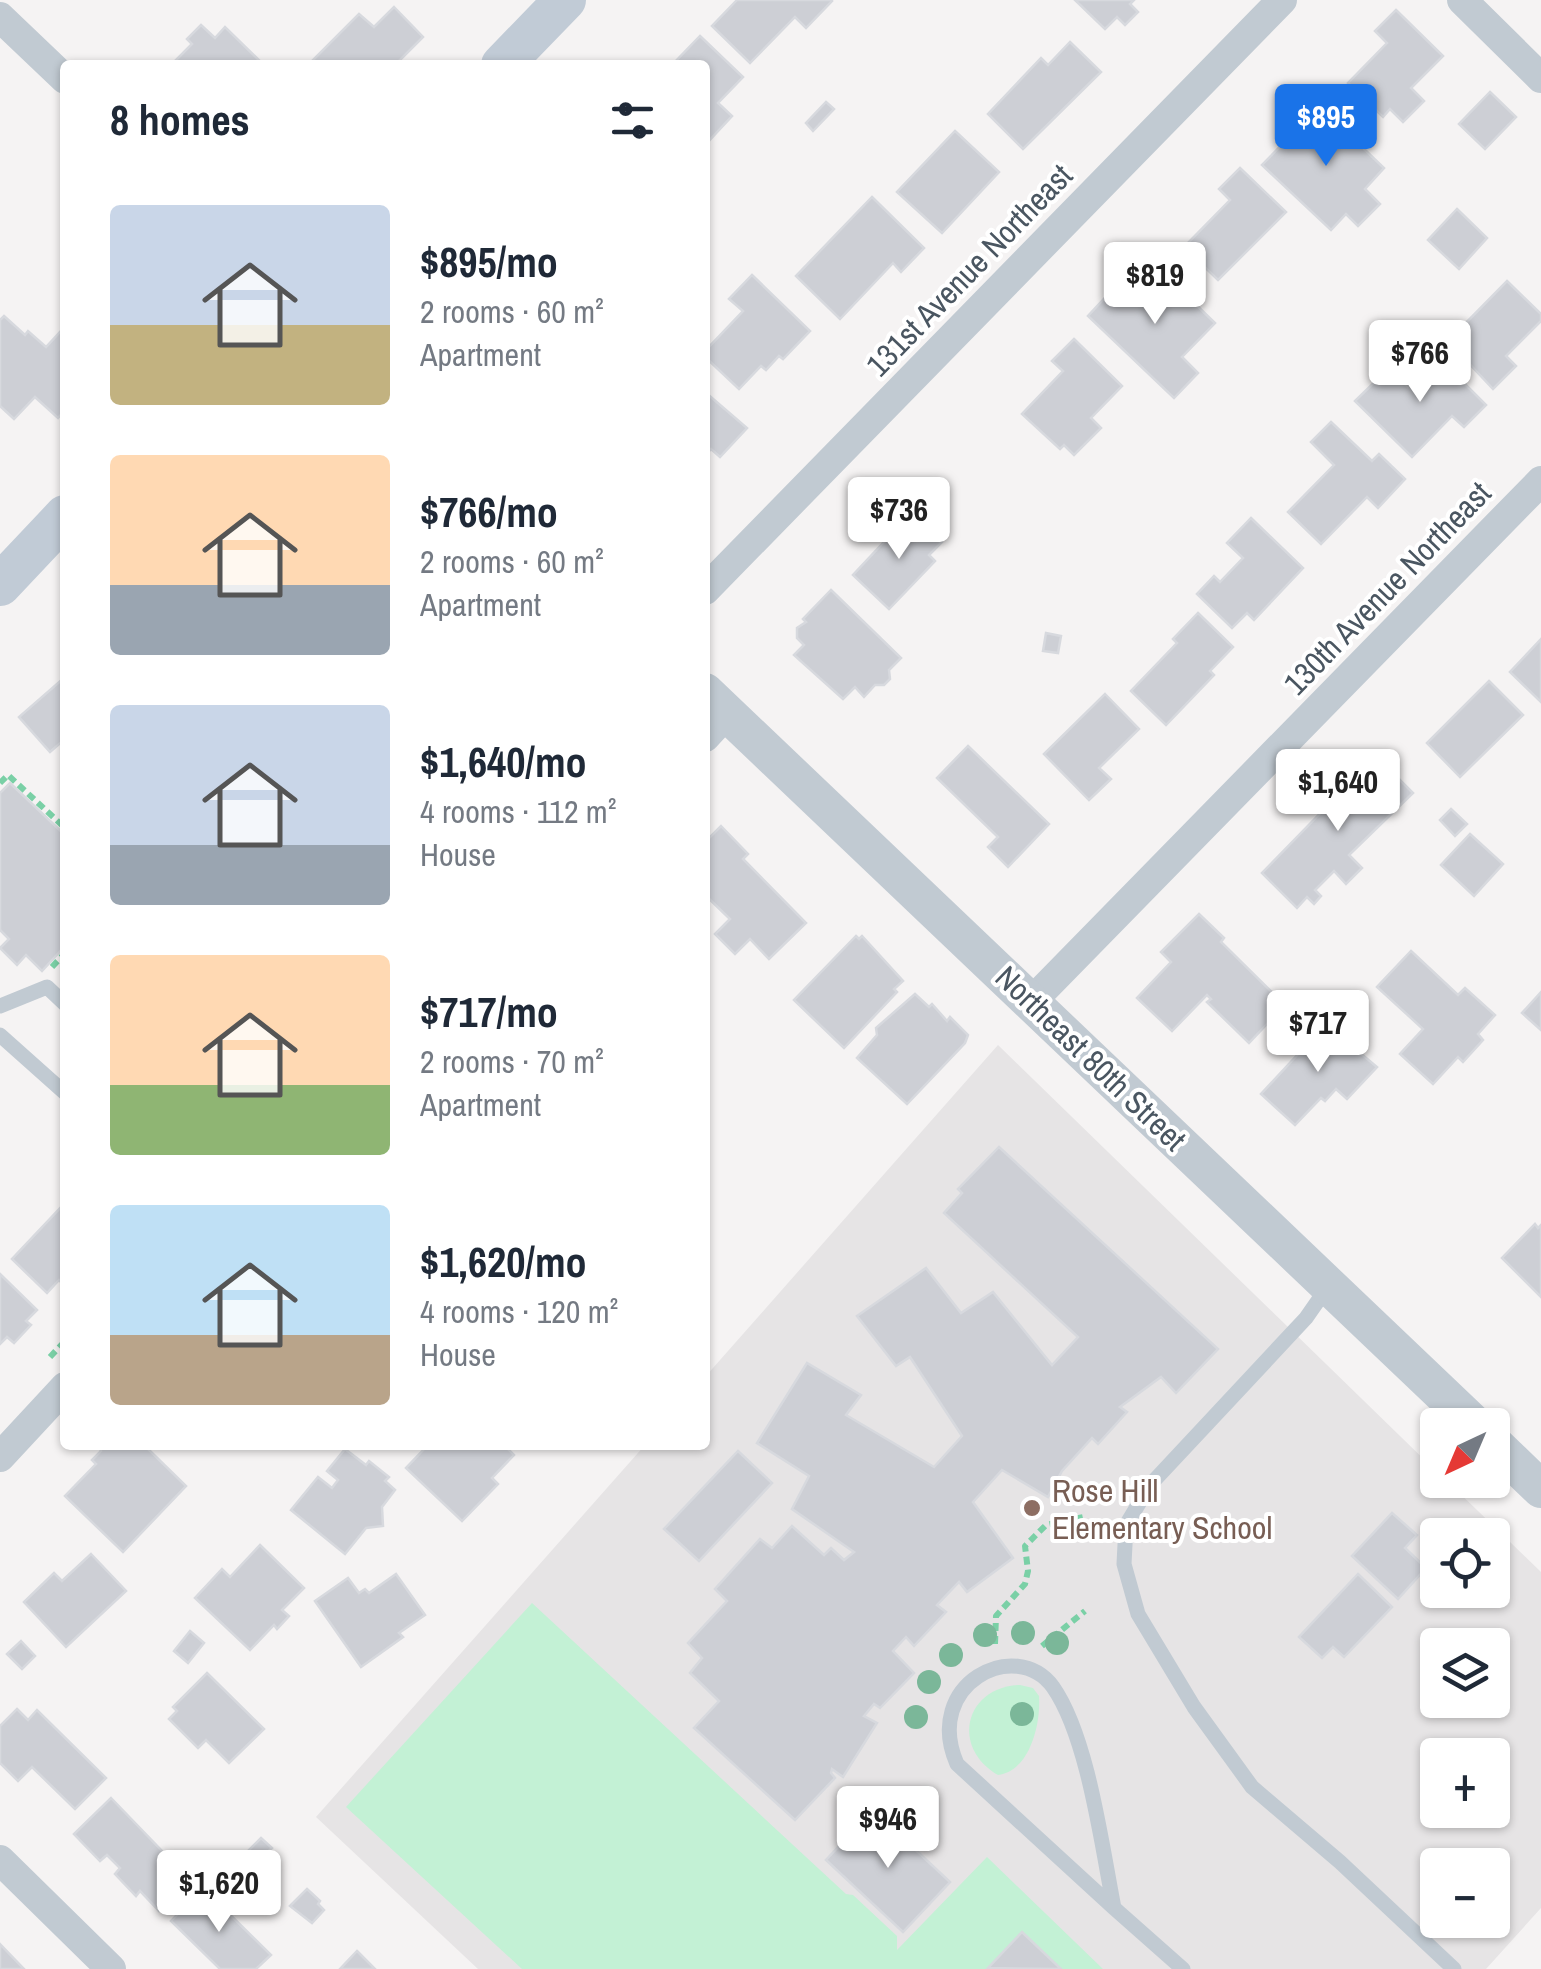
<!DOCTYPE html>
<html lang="en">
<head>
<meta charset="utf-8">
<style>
	body { margin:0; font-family:"Archivo Narrow",sans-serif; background:#f2f2f3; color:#1f2937; height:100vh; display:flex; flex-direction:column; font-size:38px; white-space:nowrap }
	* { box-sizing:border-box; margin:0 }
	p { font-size:32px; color:#747a83 }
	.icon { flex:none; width:55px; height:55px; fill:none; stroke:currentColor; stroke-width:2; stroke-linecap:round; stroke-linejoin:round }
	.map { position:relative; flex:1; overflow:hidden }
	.drawer { position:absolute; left:60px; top:60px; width:650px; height:1390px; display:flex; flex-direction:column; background:#fff; border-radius:10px; box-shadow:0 2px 8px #0004 }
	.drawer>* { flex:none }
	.needle { width:65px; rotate:224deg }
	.buttons { position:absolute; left:1420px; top:1408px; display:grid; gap:20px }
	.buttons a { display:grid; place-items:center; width:90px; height:90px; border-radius:10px; background:#fff; box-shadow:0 2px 8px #0004; font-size:50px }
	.price { position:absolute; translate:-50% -85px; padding:0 22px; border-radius:10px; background:#fff; color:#222; font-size:32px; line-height:65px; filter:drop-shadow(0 2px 5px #0008) }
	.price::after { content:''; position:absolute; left:50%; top:60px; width:30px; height:22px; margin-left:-15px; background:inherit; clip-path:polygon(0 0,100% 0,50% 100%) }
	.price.on { background:#1a73e8; color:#fff }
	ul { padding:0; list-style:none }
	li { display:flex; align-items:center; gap:30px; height:250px; padding:0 50px }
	li span { display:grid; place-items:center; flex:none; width:280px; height:200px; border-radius:10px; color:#555 }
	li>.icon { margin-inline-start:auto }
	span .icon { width:120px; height:120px; fill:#fffc; stroke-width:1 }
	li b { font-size:42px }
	h2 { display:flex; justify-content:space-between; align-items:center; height:120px; padding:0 50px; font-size:42px }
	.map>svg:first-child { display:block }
	.education { fill:#e6e4e5; fill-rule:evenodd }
	.green { fill:#c3f1d5 }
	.building { fill:#cdcfd5; stroke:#d7d9de; stroke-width:2.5 }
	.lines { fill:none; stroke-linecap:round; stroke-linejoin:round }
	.path { stroke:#7ad0a6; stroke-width:6; stroke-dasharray:8 5; stroke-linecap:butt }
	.service { stroke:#c1cad2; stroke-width:15 }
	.minor { stroke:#c1cad2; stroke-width:30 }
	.tertiary { stroke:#c1cad2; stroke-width:38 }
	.secondary { stroke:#c1cbd6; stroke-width:42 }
	.tree { fill:#7bb799 }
	.education-dot { fill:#8d6e63; stroke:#fff; stroke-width:4 }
	.labels { text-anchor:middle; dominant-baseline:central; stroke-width:8; stroke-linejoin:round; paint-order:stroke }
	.street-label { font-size:32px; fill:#4a5661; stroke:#fff }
	.education-label { font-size:32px; fill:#785e54; stroke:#fff; text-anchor:start }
</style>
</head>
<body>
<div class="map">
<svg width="1541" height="1969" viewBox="0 0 1541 1969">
	<rect width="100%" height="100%" fill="#f5f3f3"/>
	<path class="education" d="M998,1045L1437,1472L1438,1480H1446L1541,1572V1908L1486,1969H478L316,1817L645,1445H705V1377ZM1438,1535H1492V1590H1438ZM1438,1645H1492V1700H1438ZM1438,1755H1492V1810H1438ZM1438,1865H1492V1920H1438Z"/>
	<g class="green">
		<polygon points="532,1603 846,1894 853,1895 897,1936 897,1950 987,1857 1103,1969 522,1969 346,1807"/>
		<path d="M1020,1685L1033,1688L1039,1696C1041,1723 1030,1771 998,1775C950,1747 965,1687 1020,1685Z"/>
	</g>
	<g class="building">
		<polygon points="737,0 831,0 832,1 806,28 795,17 750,63 712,26"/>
		<polygon points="1075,0 1134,0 1130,4 1138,12 1125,25 1117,17 1105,29"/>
		<polygon points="394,7 423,37 395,65 310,63 359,14 374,27"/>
		<polygon points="1396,10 1443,56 1411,88 1424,101 1403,122 1390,109 1383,117 1348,83 1387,43 1375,31"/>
		<polygon points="201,25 215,38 225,27 264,65 171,65 192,44 187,39"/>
		<polygon points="700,36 743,77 718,103 732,116 705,145 705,65 672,65"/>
		<polygon points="1070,42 1101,72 1023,149 988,114 1041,58 1048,65"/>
		<polygon points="1490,92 1516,117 1485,149 1459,124"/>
		<polygon points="1314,101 1384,168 1365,189 1380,204 1358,226 1346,214 1331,230 1262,165 1293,133 1288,128"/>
		<polygon points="826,102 834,109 813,131 806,123"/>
		<polygon points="955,131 999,172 942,233 897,192"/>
		<polygon points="1240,168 1286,212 1218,280 1184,247 1230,200 1219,189"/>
		<polygon points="872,197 924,248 901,272 893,263 840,319 796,276"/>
		<polygon points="1457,209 1487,238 1459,269 1428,240"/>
		<polygon points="1157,267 1215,323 1182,357 1198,373 1174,398 1088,316 1113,289 1118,294 1138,273 1145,280"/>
		<polygon points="752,275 810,331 783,359 779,356 766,370 761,366 739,389 705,357 705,351 743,311 729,299"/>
		<polygon points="1507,281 1541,314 1541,321 1506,356 1516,366 1493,389 1448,341"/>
		<polygon points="4,316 25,335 28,331 46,347 60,332 65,336 65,410 58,418 35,397 14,419 0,406 0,320"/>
		<polygon points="1074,339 1122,386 1091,418 1101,428 1074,455 1064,445 1060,449 1022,414 1063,371 1052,361"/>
		<polygon points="1438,357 1486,405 1464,427 1452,416 1412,457 1355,401 1389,368 1408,387"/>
		<polygon points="705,392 747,428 720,457 711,449 705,455"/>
		<polygon points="1331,422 1372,461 1379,454 1405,479 1378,508 1367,497 1321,544 1288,512 1334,465 1311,442"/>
		<polygon points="915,517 942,542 929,555 935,561 889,609 853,575 899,526 903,529"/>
		<polygon points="1251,518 1303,568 1254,620 1247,613 1232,628 1197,594 1214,576 1220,582 1243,558 1227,543"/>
		<polygon points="831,590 901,658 889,670 890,679 884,685 875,685 864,697 855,687 843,699 794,655 804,645 797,638 797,628 806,622 803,619"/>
		<polygon points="1198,613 1233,647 1210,671 1214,675 1166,725 1131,691 1177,643 1173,639"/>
		<polygon points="1046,633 1061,636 1058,653 1043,651"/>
		<polygon points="1541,639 1541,702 1510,672"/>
		<polygon points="65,677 65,739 50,752 19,717"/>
		<polygon points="1489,681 1523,715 1460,777 1427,743"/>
		<polygon points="1105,694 1139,729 1099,768 1111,779 1089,800 1044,754"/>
		<polygon points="968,746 1049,824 1008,867 988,847 998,837 937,778"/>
		<polygon points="1376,756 1413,793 1349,855 1362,868 1346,884 1334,871 1315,890 1321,896 1314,904 1307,897 1297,908 1262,873"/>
		<polygon points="10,783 65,835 65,946 42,971 26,955 17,965 0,948 9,939 0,930 0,793"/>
		<polygon points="1451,809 1467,824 1455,836 1440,820"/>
		<polygon points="721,826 748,854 743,859 806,923 769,959 750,939 735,954 715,934 730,919 705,895 705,842"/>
		<polygon points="1470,834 1503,864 1474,896 1441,865"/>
		<polygon points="1199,914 1224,938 1221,942 1285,1005 1249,1043 1207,1002 1211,999 1207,995 1172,1031 1137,998 1171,962 1161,952"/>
		<polygon points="856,936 859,939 862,936 903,981 894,989 897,992 844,1048 794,1000"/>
		<polygon points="1411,951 1458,995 1465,988 1495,1015 1478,1034 1483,1040 1463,1062 1458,1057 1433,1084 1400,1054 1423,1029 1377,987"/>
		<polygon points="1541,992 1541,1030 1522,1013"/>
		<polygon points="915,994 929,1007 932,1004 947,1021 950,1017 968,1035 965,1043 907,1104 857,1058 877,1035 876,1028"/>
		<polygon points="1326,1024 1377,1067 1347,1099 1336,1089 1325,1101 1321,1098 1295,1125 1261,1094"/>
		<polygon points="999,1147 1218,1349 1176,1393 1161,1377 1120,1407 1127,1412 1098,1444 1092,1438 1062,1471 1048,1497 1002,1470 973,1502 1013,1558 967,1592 959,1582 937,1605 946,1612 914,1646 906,1637 893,1651 914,1673 880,1708 874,1704 864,1716 877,1723 843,1777 832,1769 831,1773 835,1778 795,1820 694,1728 719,1701 690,1673 702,1658 688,1643 727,1601 715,1589 760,1539 772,1548 792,1526 824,1555 831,1548 844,1560 854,1552 792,1509 809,1476 757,1443 807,1363 861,1395 846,1415 934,1467 962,1436 910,1357 896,1366 857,1316 926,1268 961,1313 993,1292 1052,1365 1078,1337 944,1213 962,1193 958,1189"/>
		<polygon points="65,1203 65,1282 63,1284 59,1280 47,1293 12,1259"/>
		<polygon points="1535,1224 1538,1228 1541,1225 1541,1297 1502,1258"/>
		<polygon points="0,1274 37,1310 26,1321 31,1325 14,1343 7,1337 0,1344"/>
		<polygon points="98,1445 144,1445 186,1486 123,1552 65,1496 96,1464 92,1460 101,1451"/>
		<polygon points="428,1445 504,1445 514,1455 492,1478 498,1484 462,1521 406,1468"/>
		<polygon points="345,1449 366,1465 369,1461 389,1477 385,1481 395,1490 382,1507 383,1526 366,1528 345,1554 291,1510 318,1477 332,1488 338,1480 327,1471"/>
		<polygon points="738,1451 772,1483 699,1561 664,1529"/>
		<polygon points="1392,1513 1417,1535 1405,1548 1426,1568 1398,1599 1352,1556"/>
		<polygon points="260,1545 304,1588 282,1610 289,1616 277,1629 274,1625 250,1650 195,1598 222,1569 230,1577"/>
		<polygon points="91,1554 126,1591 66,1647 24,1602 54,1573 62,1581"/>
		<polygon points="396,1574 425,1615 399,1633 403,1637 361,1667 315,1601 348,1578 359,1593 365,1589 369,1593"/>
		<polygon points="1358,1574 1392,1607 1344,1657 1333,1647 1322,1658 1299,1637"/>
		<polygon points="190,1631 204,1643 188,1663 174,1651"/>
		<polygon points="21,1641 35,1656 22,1669 7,1654"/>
		<polygon points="207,1673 264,1729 229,1763 206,1740 198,1748 169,1719 177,1711 173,1707"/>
		<polygon points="17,1709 28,1720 37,1710 106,1778 75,1809 32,1767 18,1781 0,1763 0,1726"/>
		<polygon points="111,1798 190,1880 159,1911 140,1891 136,1896 115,1874 120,1868 107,1855 100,1861 74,1834"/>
		<polygon points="873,1810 950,1882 903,1932 826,1860"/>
		<polygon points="261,1838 272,1848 255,1864 245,1854"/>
		<polygon points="203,1888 271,1955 256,1969 220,1969 171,1921"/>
		<polygon points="307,1889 320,1901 318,1904 324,1910 312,1923 290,1906"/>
		<polygon points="1022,1932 1061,1969 988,1968"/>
		<polygon points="0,1944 24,1969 0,1969"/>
		<polygon points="357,1951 375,1969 340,1969"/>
	</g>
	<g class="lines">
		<g class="path">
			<polyline points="0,783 8,775 65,828"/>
			<polyline points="52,967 65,953"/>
			<polyline points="50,1357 65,1341"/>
			<polyline points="995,1644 996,1616 1025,1584 1028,1571 1025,1546 1046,1525 1083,1517"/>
			<polyline points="1042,1646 1085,1611"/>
		</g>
		<g class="service">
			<polyline points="0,1006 47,987 65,1004"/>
			<polyline points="0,1035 65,1093"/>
			<polyline points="1329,1285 1306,1318 1150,1485 1126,1525 1124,1564 1138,1614 1194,1707 1252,1787 1340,1862 1454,1969"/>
			<path d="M1114,1908C1102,1847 1088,1737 1053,1687C1016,1636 922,1684 957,1764L1114,1908L1183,1969"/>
		</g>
		<g class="minor">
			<polyline points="1462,0 1541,78"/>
			<polyline points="0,17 65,79"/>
			<polyline points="705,590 1282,0"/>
			<polyline points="705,737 727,713"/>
			<polyline points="1032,1001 1541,481"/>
			<polyline points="0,1457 65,1387"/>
			<polyline points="0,1860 111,1969"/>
		</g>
		<g class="tertiary">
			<polyline points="705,692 1475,1425"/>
			<polyline points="1492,1442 1541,1489"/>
		</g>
		<g class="secondary">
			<polyline points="502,65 565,0"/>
			<polyline points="0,585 65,516"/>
		</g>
	</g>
	<g class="tree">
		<circle cx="1023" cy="1633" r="12"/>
		<circle cx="985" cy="1635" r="12"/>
		<circle cx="1057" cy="1643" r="12"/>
		<circle cx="951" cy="1655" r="12"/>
		<circle cx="929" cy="1682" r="12"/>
		<circle cx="1022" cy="1714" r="12"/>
		<circle cx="916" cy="1717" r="12"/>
	</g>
	<circle class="education-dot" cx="1032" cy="1508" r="10"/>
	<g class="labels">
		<g class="street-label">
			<text transform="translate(969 270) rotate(-46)">131st Avenue Northeast</text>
			<text transform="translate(1387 588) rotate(-46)">130th Avenue Northeast</text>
			<text transform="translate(1091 1058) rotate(44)">Northeast 80th Street</text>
		</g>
		<g class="education-label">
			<text x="1052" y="1490">Rose Hill<tspan x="1052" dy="37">Elementary School</tspan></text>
		</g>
	</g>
</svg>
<div class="buttons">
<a><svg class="needle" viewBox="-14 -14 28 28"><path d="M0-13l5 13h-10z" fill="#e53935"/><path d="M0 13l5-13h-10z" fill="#747a83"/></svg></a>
<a><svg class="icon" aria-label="locate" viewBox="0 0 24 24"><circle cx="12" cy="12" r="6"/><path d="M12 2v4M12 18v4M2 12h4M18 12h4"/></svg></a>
<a><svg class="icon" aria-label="layers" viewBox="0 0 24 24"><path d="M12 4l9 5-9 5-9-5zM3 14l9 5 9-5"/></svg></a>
<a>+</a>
<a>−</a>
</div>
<b class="price on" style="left:1326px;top:169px">$895</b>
<b class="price" style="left:1155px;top:327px">$819</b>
<b class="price" style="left:1420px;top:405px">$766</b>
<b class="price" style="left:899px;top:562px">$736</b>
<b class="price" style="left:1338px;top:834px">$1,640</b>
<b class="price" style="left:1318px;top:1075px">$717</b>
<b class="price" style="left:888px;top:1871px">$946</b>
<b class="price" style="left:219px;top:1935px">$1,620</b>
<section class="drawer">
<h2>8 homes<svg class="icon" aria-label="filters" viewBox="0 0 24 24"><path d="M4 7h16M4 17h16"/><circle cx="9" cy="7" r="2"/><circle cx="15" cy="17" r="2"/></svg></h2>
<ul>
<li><span style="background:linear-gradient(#c9d6e8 60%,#c2b280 0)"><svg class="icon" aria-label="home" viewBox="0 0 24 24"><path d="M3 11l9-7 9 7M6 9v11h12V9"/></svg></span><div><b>$895/mo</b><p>2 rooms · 60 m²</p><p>Apartment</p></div></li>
<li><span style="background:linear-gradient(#ffd9b3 65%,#9aa5b1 0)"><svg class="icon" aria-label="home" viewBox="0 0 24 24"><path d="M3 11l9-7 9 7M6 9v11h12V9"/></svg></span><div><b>$766/mo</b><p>2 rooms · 60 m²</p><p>Apartment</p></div></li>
<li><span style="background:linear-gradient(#c9d6e8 70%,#9aa5b1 0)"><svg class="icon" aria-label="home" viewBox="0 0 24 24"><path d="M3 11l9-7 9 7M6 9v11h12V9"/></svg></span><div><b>$1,640/mo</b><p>4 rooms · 112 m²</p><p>House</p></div></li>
<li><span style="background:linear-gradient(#ffd9b3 65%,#8fb573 0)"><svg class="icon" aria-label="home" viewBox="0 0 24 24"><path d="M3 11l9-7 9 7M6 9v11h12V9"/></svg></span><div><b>$717/mo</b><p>2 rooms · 70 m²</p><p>Apartment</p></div></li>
<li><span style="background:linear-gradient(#bfe0f5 65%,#b9a48a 0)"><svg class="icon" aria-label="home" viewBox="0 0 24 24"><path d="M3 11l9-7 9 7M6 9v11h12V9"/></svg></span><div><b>$1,620/mo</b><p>4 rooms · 120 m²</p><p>House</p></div></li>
</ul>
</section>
</div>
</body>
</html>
